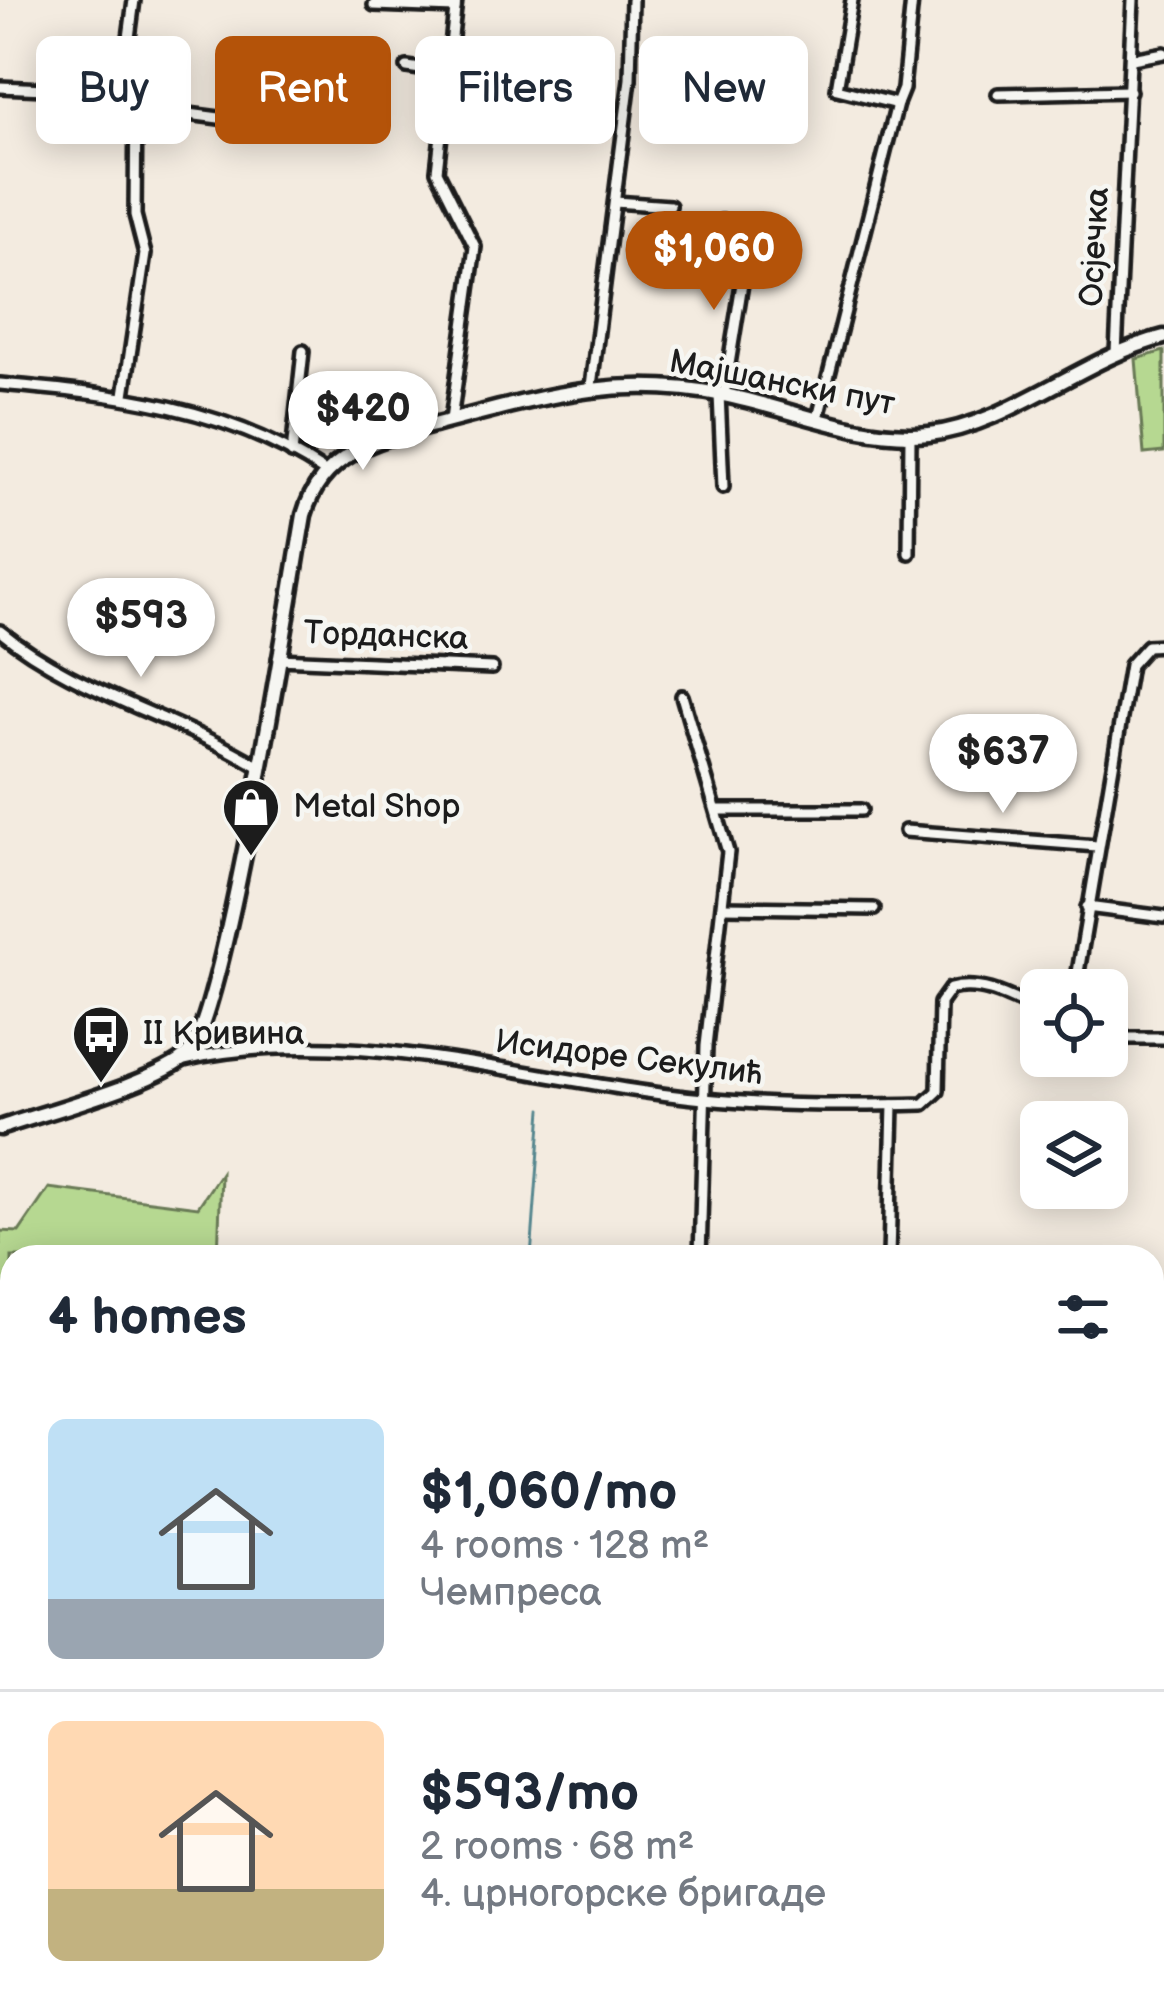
<!DOCTYPE html>
<html lang="en">
<head>
<meta charset="utf-8">
<style>
	body { margin:0; font-family:"Balsamiq Sans",sans-serif; background:#f6f6f7; color:#1f2937; height:100vh; display:flex; flex-direction:column; font-size:45px; white-space:nowrap }
	* { box-sizing:border-box; margin:0 }
	p { font-size:39px; color:#747a83 }
	.icon { flex:none; width:66px; height:66px; fill:none; stroke:currentColor; stroke-width:2; stroke-linecap:round; stroke-linejoin:round }
	.map { position:relative; flex:1; overflow:hidden }
	.details { position:absolute; left:0px; top:1245px; width:1164px; height:771px; display:flex; flex-direction:column; background:#fff; border-radius:36px 36px 0 0; box-shadow:0 6px 30px #0003 }
	.details>* { flex:none }
	.top-card { position:absolute; left:36px; top:36px; width:1092px; height:108px; display:flex; gap:24px }
	.buttons { position:absolute; left:1020px; top:969px; display:grid; gap:24px }
	.buttons a { display:grid; place-items:center; width:108px; height:108px; border-radius:18px; background:#fff; box-shadow:0 6px 30px #0003; font-size:60px }
	.price { position:absolute; translate:-50% -102px; padding:0 27px; border-radius:42px; background:#fff; color:#222; font-size:39px; line-height:78px; filter:drop-shadow(0 3px 6px #0008) }
	.price::after { content:''; position:absolute; left:50%; top:72px; width:36px; height:27px; margin-left:-18px; background:inherit; clip-path:polygon(0 0,100% 0,50% 100%) }
	.price.selected { background:#b45309; color:#fff }
	ul { padding:0; list-style:none }
	li { display:flex; align-items:center; gap:36px; height:300px; padding:0 48px }
	li+li { border-top:3px solid #e0e1e3 }
	li span { display:grid; place-items:center; flex:none; width:336px; height:240px; border-radius:18px; color:#555 }
	li>.icon { margin-inline-start:auto }
	span .icon { width:144px; height:144px; fill:#fffc; stroke-width:1 }
	li b { font-size:51px }
	h2 { display:flex; justify-content:space-between; align-items:center; height:144px; padding:0 48px; font-size:51px }
	.tag { padding:0 42px; border-radius:18px; background:#fff; box-shadow:0 6px 30px #0003; font-size:42px; line-height:108px }
	.tag.selected { background:#b45309; color:#fff }
	.map>svg:first-child { display:block }
	.green { fill:#b6d891; stroke:#697a56; stroke-width:3 }
	.lines { fill:none; stroke-linecap:round; stroke-linejoin:round }
	.stream { stroke:#57878f; stroke-width:3 }
	.street-casing { stroke:#1c1c1c; stroke-width:18 }
	.secondary-casing { stroke:#1c1c1c; stroke-width:21 }
	.street { stroke:#f6f6f2; stroke-width:9 }
	.secondary { stroke:#f6f6f2; stroke-width:12 }
	.labels { text-anchor:middle; dominant-baseline:central; stroke-width:9; stroke-linejoin:round; paint-order:stroke }
	.street-label { font-size:33px; fill:#1c1c1c; stroke:#f6f6f2 }
	.poi-label { font-size:33px; fill:#1c1c1c; stroke:#f6f6f2; text-anchor:start }
</style>
</head>
<body>
<div class="map">
<svg width="1164" height="2014" viewBox="0 0 1164 2014">
	<rect width="100%" height="100%" fill="#f3ebe0"/>
	<filter id="ink" filterUnits="userSpaceOnUse"><feTurbulence type="fractalNoise" baseFrequency=".00833" numOctaves="2"/><feDisplacementMap in="SourceGraphic" scale="24" xChannelSelector="R" yChannelSelector="G"/><feConvolveMatrix kernelMatrix="1 2 1 2 8 2 1 2 1" color-interpolation-filters="sRGB"/></filter>
	<g filter="url(#ink)">
		<g class="green">
			<polygon points="1164,351 1164,452 1144,454 1136,359"/>
			<polygon points="221,1173 218,1257 12,1257 12,1320 0,1313 0,1231 19,1232 49,1188 198,1207"/>
			<polygon points="0,1569 12,1595 12,1655 0,1624"/>
		</g>
		<g class="lines">
			<g class="stream">
				<polyline points="531,1257 542,1109"/>
				<polyline points="0,1843 12,1845"/>
			</g>
			<defs>
				<g id="street">
					<polyline points="374,5 455,8"/>
					<polyline points="1132,59 1164,53"/>
					<polyline points="407,67 448,73"/>
					<polyline points="0,87 136,93 135,215 145,254 124,395"/>
					<polyline points="122,91 134,0"/>
					<polyline points="998,94 1130,91"/>
					<polyline points="897,104 903,89 912,0"/>
					<polyline points="136,107 272,125"/>
					<polyline points="615,202 670,206"/>
					<polyline points="722,221 751,228 724,395"/>
					<polyline points="1116,353 1133,0"/>
					<path d="M0,384C115,394 227,406 325,472"/>
					<polyline points="591,386 630,79 632,0"/>
					<polyline points="719,394 723,487"/>
					<polyline points="818,418 897,104 837,89 852,0"/>
					<polyline points="451,420 475,247 437,171 456,0"/>
					<polyline points="292,453 303,351"/>
					<polyline points="909,553 910,435"/>
					<path d="M0,631C71,690 175,716 258,766"/>
					<polyline points="278,659 492,668"/>
					<polyline points="682,696 728,852 706,1046 700,1257"/>
					<polyline points="718,810 861,810"/>
					<polyline points="905,831 1097,846"/>
					<polyline points="723,907 874,909"/>
					<polyline points="1087,907 1164,917"/>
					<polyline points="1075,990 1130,665 1147,646 1164,645"/>
					<polyline points="1107,1038 1164,1038"/>
					<path d="M184,1060C352,1021 534,1083 704,1099C776,1106 852,1106 924,1104L938,1091L940,1003L950,989C982,980 1013,999 1041,1012"/>
					<polyline points="889,1257 893,1105"/>
					<polyline points="0,1368 12,1374"/>
					<polyline points="0,1496 12,1502"/>
					<polyline points="1152,1685 1164,1688"/>
					<polyline points="1152,1976 1164,1945"/>
					<polyline points="800,2004 813,2014"/>
					<polyline points="861,2014 864,2004"/>
					<polyline points="1138,2014 1142,2004"/>
				</g>
				<path id="secondary" d="M0,1128C42,1113 161,1082 188,1054C225,1015 290,595 304,515C321,454 375,440 430,426C535,399 614,373 724,395C790,408 861,441 929,434C1009,425 1084,357 1164,337"/>
			</defs>
			<use href="#street" class="street-casing"/>
			<use href="#secondary" class="secondary-casing"/>
			<use href="#street" class="street"/>
			<use href="#secondary" class="secondary"/>
		</g>
	</g>
	<defs>
		<symbol id="shop-pin" viewBox="-11 -11 22 30"><path d="M0 17L-7.5 6A9.5 9.5 0 1 1 7.5 6Z" fill="#1c1c1c" stroke="#f6f6f2"/><path d="M-5-2.5h2.3a2.7 3.5 0 0 1 5.4 0H5L5.5 6h-11ZM-1.5-2.5h3a1.5 2.3 0 0 0-3 0Z" fill="#fff"/></symbol>
		<symbol id="bus-pin" viewBox="-11 -11 22 30"><path d="M0 17L-7.5 6A9.5 9.5 0 1 1 7.5 6Z" fill="#1c1c1c" stroke="#f6f6f2"/><path d="M-5-6H5V4H4V6H2V4H-2V6H-4V4H-5ZM-3.5-4V0h7V-4ZM-3.5 1.2v1.5H-2V1.2ZM2 1.2v1.5H3.5V1.2Z" fill="#fff"/></symbol>
	</defs>
	<g fill-rule="evenodd">
		<use href="#shop-pin" x="218" y="774" width="66" height="90"/>
		<use href="#bus-pin" x="68" y="1001" width="66" height="90"/>
	</g>
	<g class="labels">
		<g class="street-label">
			<text transform="translate(1095 247) rotate(-87)">Осјечка</text>
			<text transform="translate(782 383) rotate(11)">Мајшански пут</text>
			<text transform="translate(386 636) rotate(2)">Торданска</text>
			<text transform="translate(629 1058) rotate(7)">Исидоре Секулић</text>
		</g>
		<g class="poi-label">
			<text x="293" y="807">Metal Shop</text>
			<text x="143" y="1034">II Кривина</text>
		</g>
	</g>
</svg>
<div class="buttons">
<a><svg class="icon" aria-label="locate" viewBox="0 0 24 24"><circle cx="12" cy="12" r="6"/><path d="M12 2v4M12 18v4M2 12h4M18 12h4"/></svg></a>
<a><svg class="icon" aria-label="layers" viewBox="0 0 24 24"><path d="M12 4l9 5-9 5-9-5zM3 14l9 5 9-5"/></svg></a>
</div>
<b class="price selected" style="left:714px;top:313px">$1,060</b>
<b class="price" style="left:363px;top:473px">$420</b>
<b class="price" style="left:141px;top:680px">$593</b>
<b class="price" style="left:1003px;top:816px">$637</b>
<div class="top-card">
<a class="tag">Buy</a>
<a class="tag selected">Rent</a>
<a class="tag">Filters</a>
<a class="tag">New</a>
</div>
<section class="details">
<h2>4 homes<svg class="icon" aria-label="filters" viewBox="0 0 24 24"><path d="M4 7h16M4 17h16"/><circle cx="9" cy="7" r="2"/><circle cx="15" cy="17" r="2"/></svg></h2>
<ul>
<li><span style="background:linear-gradient(#bfe0f5 75%,#9aa5b1 0)"><svg class="icon" aria-label="home" viewBox="0 0 24 24"><path d="M3 11l9-7 9 7M6 9v11h12V9"/></svg></span><div><b>$1,060/mo</b><p>4 rooms · 128 m²</p><p>Чемпреса</p></div></li>
<li><span style="background:linear-gradient(#ffd9b3 70%,#c2b280 0)"><svg class="icon" aria-label="home" viewBox="0 0 24 24"><path d="M3 11l9-7 9 7M6 9v11h12V9"/></svg></span><div><b>$593/mo</b><p>2 rooms · 68 m²</p><p>4. црногорске бригаде</p></div></li>
</ul>
</section>
</div>
</body>
</html>
